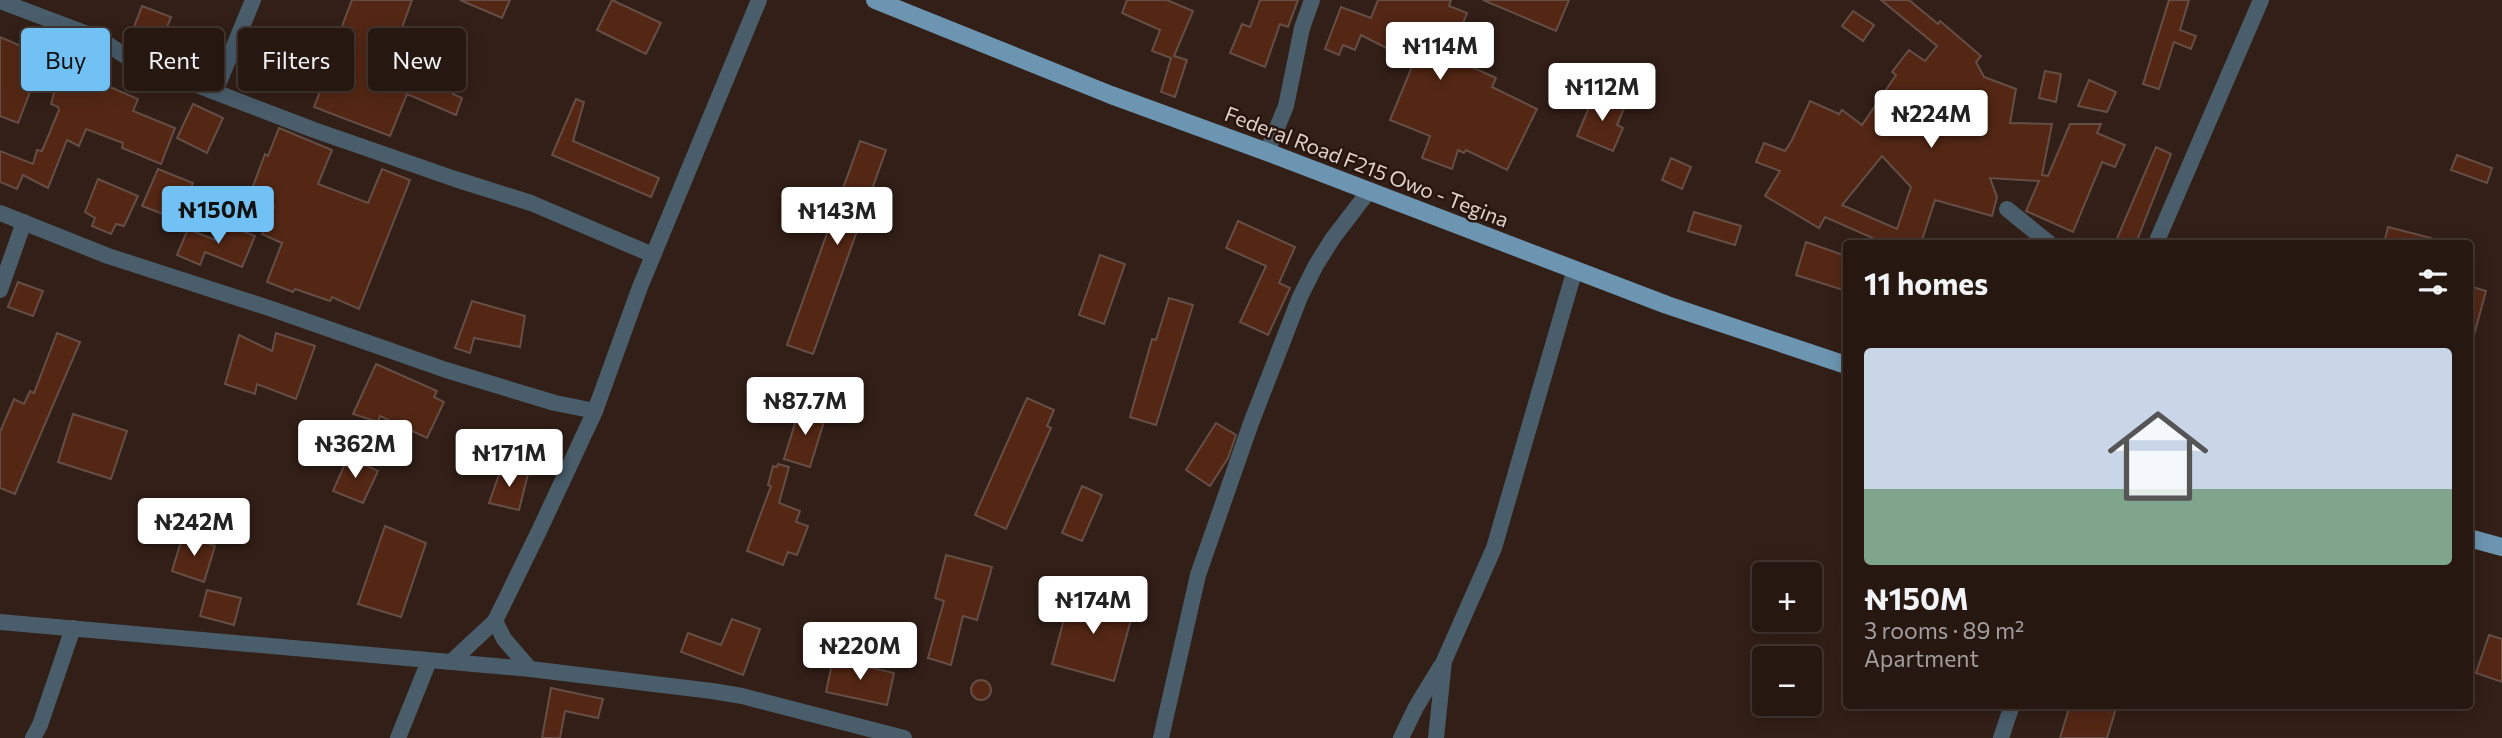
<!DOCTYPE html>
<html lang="en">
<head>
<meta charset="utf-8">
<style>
	body { margin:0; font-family:Commissioner,sans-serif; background:#2e201a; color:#f1f3f6; height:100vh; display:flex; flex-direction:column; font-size:26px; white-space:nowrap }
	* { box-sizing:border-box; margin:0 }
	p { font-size:23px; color:#a49f9f }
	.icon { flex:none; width:38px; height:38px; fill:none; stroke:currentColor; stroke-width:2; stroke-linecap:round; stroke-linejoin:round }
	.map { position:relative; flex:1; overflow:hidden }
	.panel { position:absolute; left:1843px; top:240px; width:630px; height:469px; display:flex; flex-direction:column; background:#261711; border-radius:7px; box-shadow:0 4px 18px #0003,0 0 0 2px #423631 }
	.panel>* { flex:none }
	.top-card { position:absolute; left:21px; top:28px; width:665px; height:63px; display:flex; gap:14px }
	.controls { position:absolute; left:1752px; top:562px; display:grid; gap:14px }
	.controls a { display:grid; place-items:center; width:70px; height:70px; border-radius:7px; background:#261711; box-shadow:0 4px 18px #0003,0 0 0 2px #423631; font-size:35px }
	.price { position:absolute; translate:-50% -60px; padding:0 16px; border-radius:7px; background:#fff; color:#222; font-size:23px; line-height:46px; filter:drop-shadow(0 2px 4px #0008) }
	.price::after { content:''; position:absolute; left:50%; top:42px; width:21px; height:16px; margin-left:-10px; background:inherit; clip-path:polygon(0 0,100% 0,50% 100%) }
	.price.current { background:#72c1f5; color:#111 }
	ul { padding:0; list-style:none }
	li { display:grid; align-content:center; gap:14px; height:371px; padding:0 21px }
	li+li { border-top:2px solid #423631 }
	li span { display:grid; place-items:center; height:217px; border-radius:7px; color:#555 }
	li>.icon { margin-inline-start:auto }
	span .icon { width:126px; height:126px; fill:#fffc; stroke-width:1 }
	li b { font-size:30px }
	h2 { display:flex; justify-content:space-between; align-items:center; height:84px; padding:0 21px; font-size:30px }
	.chip { padding:0 24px; border-radius:7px; background:#261711; box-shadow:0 4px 18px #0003,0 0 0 2px #423631; font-size:24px; line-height:63px }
	.chip.current { background:#72c1f5; color:#111 }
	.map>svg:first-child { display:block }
	.building { fill:#542715; stroke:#654e46; stroke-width:2; fill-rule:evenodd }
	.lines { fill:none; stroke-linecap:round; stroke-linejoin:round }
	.street { stroke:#495d6b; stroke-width:16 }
	.primary { stroke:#6c95b2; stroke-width:18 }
	.labels { text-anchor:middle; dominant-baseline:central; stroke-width:5; stroke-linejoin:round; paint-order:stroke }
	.street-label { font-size:21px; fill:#dfd1cc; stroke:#28150e }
</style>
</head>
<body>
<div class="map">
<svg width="2502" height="738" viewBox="0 0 2502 738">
	<rect width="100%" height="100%" fill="#321f17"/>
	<g class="building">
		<polygon points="352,0 412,0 392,55 418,63 459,80 453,94 462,98 456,115 407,94 390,136 314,107 325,79 319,76 326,68"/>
		<polygon points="460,0 510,0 502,18"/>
		<polygon points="612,0 661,23 646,54 597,30"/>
		<polygon points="1127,0 1167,0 1193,11 1174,56 1187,60 1175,97 1161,92 1171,58 1152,51 1160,30 1122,13"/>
		<polygon points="1260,0 1298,0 1288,27 1280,24 1265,67 1230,53 1242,24 1250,27"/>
		<polygon points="1378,0 1451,0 1449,6 1467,13 1450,57 1496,78 1492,87 1537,109 1507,170 1466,150 1464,153 1458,150 1452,169 1422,158 1430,136 1390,120 1414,62 1361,35 1355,50 1343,45 1339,55 1325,49 1341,7 1371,18"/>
		<polygon points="1483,0 1569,0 1556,31"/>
		<path d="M1881,0H1909L1938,24L1940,21L1981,56L1976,62L1984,77L2016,89L2010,123L2052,124L2042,175L2048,176L2070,124H2101L2097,133L2125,145L2115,167L2102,162L2073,232L2026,211L2039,181L1990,178L1997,197L1992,216L1935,200L1922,240L1929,243H1884L1825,217L1819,228L1765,196L1780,171L1756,162L1764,143L1785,151L1792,140L1810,101L1839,114L1842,110L1862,125L1896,75L1892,72L1909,50L1925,61L1937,46ZM1882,156L1911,187L1897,229L1842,205Z"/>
		<polygon points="2169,0 2189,0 2180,30 2196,36 2191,49 2174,42 2159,89 2143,84"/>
		<polygon points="142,6 171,17 165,32 194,45 198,35 211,40 196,73 169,62 171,56 129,40"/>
		<polygon points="1853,11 1874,25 1863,41 1842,26"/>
		<polygon points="56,33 94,48 98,50 94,58 51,43"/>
		<polygon points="0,37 44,56 18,123 0,116"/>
		<polygon points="61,66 138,99 133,111 175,128 161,164 122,148 123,143 86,129 79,146 67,140 48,188 23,175 17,189 0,182 0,151 33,164 37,150 42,151 59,110 58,107 51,104"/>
		<polygon points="2045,71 2061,74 2056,102 2039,98"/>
		<polygon points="2089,80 2116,92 2107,112 2078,106"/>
		<polygon points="1595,93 1625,106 1617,125 1623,128 1613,151 1577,136"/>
		<polygon points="576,99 584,102 573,141 659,178 651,197 552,155"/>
		<polygon points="193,104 223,118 207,153 177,138"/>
		<polygon points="279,128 332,150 318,184 368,203 382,169 410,180 359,309 332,297 330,301 295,289 293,292 267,282 282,243 262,234 274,207 249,197 265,154 268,156"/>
		<polygon points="860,141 886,150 813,354 787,345"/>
		<polygon points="2156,147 2171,154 2136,243 2115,243"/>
		<polygon points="2457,155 2492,168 2487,183 2451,170"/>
		<polygon points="1671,158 1691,167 1682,189 1662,180"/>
		<polygon points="158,169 193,183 178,220 142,206"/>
		<polygon points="98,179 138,196 124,226 116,224 111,234 92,226 95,218 85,212"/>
		<polygon points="1694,212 1741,226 1735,245 1688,231"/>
		<polygon points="1238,221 1295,247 1279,283 1290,288 1268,335 1240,322 1266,266 1226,248"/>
		<polygon points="222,223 255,236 242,267 205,252 200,265 177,255 188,229 215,240"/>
		<polygon points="2388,227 2431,238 2430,243 2384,243"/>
		<polygon points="1806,242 1846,256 1846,291 1796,275"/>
		<polygon points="1100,255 1125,264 1104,324 1079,315"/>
		<polygon points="18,282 43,291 33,316 8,307"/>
		<polygon points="2469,286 2486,291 2474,335 2469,334"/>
		<polygon points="1169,298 1193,305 1156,425 1130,417 1152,339 1156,340"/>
		<polygon points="472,301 525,316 520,347 474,338 470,353 455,348"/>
		<polygon points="57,333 80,342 15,494 0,488 0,432 14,399 24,404 30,391 34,393"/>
		<polygon points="276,333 315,346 296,399 257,384 255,394 225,384 239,335 272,351"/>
		<polygon points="376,364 437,391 434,397 444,402 427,438 380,416 378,422 353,414"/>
		<polygon points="1027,398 1054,410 1047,426 1051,428 1006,529 975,515"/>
		<polygon points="800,407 826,415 810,467 784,459"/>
		<polygon points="73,414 127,431 111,479 58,462"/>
		<polygon points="1216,423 1236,435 1228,458 1210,486 1186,470"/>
		<polygon points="348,457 378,471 363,503 333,491"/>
		<polygon points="778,464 789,467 779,503 800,511 796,522 808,526 797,555 788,552 783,565 747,551 771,486 768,485 773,466 777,467"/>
		<polygon points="502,466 528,474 519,510 489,503"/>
		<polygon points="1082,486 1102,495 1082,541 1062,533"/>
		<polygon points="385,526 426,543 401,617 358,604"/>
		<polygon points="183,535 215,546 204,582 172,571"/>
		<polygon points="946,555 992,567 977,620 963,616 951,665 928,658 944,601 935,598"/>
		<polygon points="207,590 241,598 234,625 200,616"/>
		<polygon points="1104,592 1132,616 1114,681 1052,664 1070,597"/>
		<polygon points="732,619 760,629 743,675 681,652 688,633 721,645"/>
		<polygon points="2489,635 2502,639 2502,682 2476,673"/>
		<polygon points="833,659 894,673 887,705 826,692"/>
		<circle cx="981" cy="690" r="10"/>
		<polygon points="551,688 603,699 598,718 565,711 560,738 542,738"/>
		<polygon points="2070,705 2117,705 2107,738 2060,738"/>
	</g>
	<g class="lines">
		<g class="street">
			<polyline points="0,1 98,38 127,57 215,92 253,0"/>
			<polyline points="215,92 314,130 455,179 531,203 653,255"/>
			<polyline points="1267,152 1286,106 1302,28 1312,0"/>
			<polyline points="2007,209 2049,243"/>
			<polyline points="0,213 108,256 269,308 446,370 555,403 595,411"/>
			<polyline points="2156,243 2261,0"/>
			<polyline points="0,290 24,222"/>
			<polyline points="495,621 504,639 530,669"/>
			<polyline points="0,622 530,669 712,691 742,696 904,738"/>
			<polyline points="451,662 495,621 540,529 595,411 640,287 759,0"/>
			<polyline points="33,738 40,725 73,628"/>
			<polyline points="398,738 429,661"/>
			<polyline points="1161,738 1198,575 1251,423 1300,297 1316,265 1333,238 1369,191"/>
			<polyline points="1401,738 1416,707 1441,666"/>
			<polyline points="1436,738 1444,661 1494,548 1575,269"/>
			<polyline points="2001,738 2012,705"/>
		</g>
		<g class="primary">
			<polyline points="875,0 1111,95 1267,152 1667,305 1846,365"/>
			<polyline points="2469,538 2502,547"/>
		</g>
	</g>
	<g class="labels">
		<g class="street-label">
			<text transform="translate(1367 166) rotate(21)">Federal Road F215 Owo - Tegina</text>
		</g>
	</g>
</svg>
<div class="controls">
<a>+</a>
<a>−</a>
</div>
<b class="price" style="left:1440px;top:82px">₦114M</b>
<b class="price" style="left:1602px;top:123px">₦112M</b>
<b class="price" style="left:1931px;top:150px">₦224M</b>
<b class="price current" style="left:218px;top:246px">₦150M</b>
<b class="price" style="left:837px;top:247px">₦143M</b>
<b class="price" style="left:805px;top:437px">₦87.7M</b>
<b class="price" style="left:355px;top:480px">₦362M</b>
<b class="price" style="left:509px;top:489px">₦171M</b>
<b class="price" style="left:194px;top:558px">₦242M</b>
<b class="price" style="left:1093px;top:636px">₦174M</b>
<b class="price" style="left:860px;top:682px">₦220M</b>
<div class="top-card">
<a class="chip current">Buy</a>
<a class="chip">Rent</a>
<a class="chip">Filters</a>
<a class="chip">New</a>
</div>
<section class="panel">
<h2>11 homes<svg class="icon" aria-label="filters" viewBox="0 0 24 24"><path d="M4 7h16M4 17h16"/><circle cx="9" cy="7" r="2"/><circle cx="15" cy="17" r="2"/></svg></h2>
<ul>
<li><span style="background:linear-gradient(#c9d6e8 65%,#7fa58c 0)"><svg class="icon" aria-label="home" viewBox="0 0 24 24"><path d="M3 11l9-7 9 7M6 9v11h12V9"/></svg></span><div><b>₦150M</b><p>3 rooms · 89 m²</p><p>Apartment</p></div></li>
</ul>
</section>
</div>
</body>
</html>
